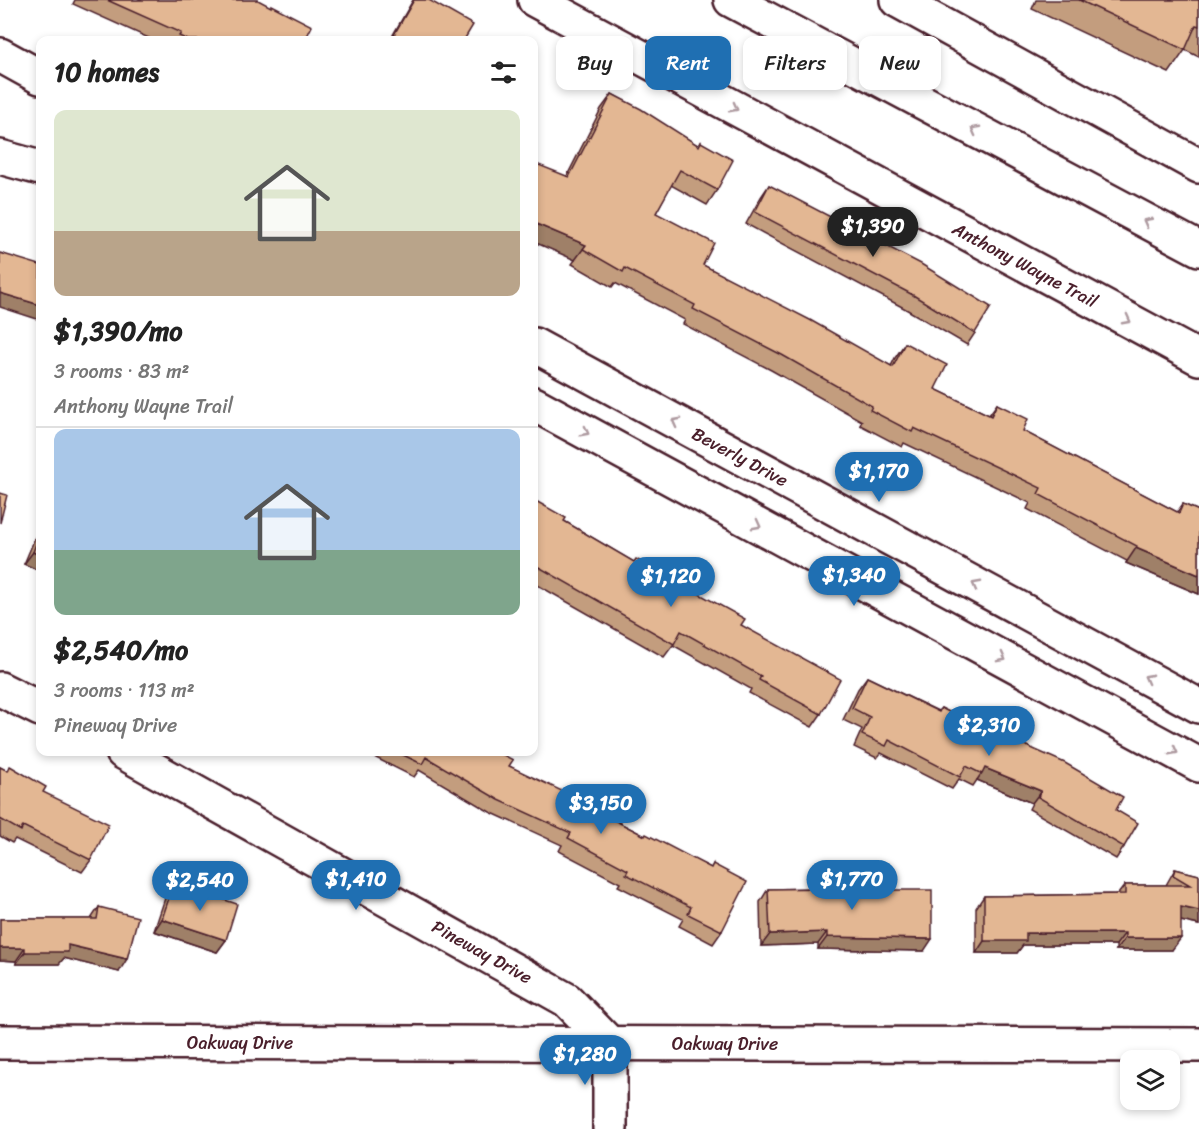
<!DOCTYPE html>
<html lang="en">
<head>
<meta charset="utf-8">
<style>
	body { margin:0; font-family:Sriracha,sans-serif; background:#f2f2f2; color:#222; height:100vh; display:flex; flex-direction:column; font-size:22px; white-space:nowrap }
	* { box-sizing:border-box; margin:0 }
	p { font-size:20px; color:#767676 }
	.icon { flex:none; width:33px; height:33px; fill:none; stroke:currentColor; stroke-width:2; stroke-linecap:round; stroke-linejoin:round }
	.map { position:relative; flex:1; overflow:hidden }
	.side { position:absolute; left:36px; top:36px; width:502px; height:720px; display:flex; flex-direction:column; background:#fff; border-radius:12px; box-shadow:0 3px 9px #0003 }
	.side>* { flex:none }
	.hud { position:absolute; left:556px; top:36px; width:552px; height:54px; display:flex; gap:12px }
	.buttons { position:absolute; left:1120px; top:1050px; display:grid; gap:12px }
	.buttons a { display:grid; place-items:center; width:60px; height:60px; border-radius:12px; background:#fff; box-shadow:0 3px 9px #0003; font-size:30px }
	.price { position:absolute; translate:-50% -51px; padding:0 14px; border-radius:21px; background:#1f6fb2; color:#fff; font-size:20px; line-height:39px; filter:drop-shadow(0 2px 3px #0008) }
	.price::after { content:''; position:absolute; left:50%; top:36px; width:18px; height:14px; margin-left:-9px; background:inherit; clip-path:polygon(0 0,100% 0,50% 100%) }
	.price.selected { background:#222; color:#fff }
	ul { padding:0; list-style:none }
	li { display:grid; align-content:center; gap:12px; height:318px; padding:0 18px }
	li+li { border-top:2px solid #e0e0e0 }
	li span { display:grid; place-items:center; height:186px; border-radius:12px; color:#555 }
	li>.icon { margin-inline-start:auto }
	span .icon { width:108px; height:108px; fill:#fffc; stroke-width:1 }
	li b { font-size:26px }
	h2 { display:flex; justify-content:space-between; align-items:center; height:72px; padding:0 18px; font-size:26px }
	.pill { padding:0 21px; border-radius:12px; background:#fff; box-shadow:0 3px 9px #0003; font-size:21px; line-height:54px }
	.pill.selected { background:#1f6fb2; color:#fff }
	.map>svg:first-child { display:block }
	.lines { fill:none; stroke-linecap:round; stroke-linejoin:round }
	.minor-casing { stroke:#4a1f2b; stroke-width:38 }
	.highway-casing { stroke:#4a1f2b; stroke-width:38 }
	.minor { stroke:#fff; stroke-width:33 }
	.highway { stroke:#fff; stroke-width:33 }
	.wall { fill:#c39d7e; stroke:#4a1f2b; stroke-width:1.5 }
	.shaded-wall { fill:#9f8067; stroke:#4a1f2b; stroke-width:1.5 }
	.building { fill:#e3b793; stroke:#4a1f2b; stroke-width:1.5 }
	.oneway { stroke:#ae9aa0 }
	.labels { text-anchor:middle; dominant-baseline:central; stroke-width:4.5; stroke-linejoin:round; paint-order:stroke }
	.street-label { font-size:18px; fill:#4a1f2b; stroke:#fff }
</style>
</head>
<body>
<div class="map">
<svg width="1199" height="1129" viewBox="0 0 1199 1129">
	<rect width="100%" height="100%" fill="#fff"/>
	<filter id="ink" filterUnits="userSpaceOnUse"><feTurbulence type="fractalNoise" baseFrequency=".0167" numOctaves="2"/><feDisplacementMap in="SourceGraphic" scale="12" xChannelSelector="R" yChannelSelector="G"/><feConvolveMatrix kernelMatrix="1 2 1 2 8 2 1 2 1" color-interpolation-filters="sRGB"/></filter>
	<g filter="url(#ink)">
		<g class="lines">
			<defs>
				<g id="minor">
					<polyline points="897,0 1199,166"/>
					<polyline points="0,55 40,77"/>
					<polyline points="0,157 40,168"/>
					<polyline points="534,345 1199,706"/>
					<polyline points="534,404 1199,765"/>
					<polyline points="0,689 40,709"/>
					<polyline points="123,752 567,1000 610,1044 610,1129"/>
					<polyline points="0,1042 1199,1045"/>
				</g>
				<g id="highway">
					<polyline points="535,0 1199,358"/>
					<polyline points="731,0 1199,249"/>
				</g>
			</defs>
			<use href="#minor" class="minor-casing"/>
			<use href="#highway" class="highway-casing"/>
			<use href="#minor" class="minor"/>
			<use href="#highway" class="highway"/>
		</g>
		<g class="wall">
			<polygon points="75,0 258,0 305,40 153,40 73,4"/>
			<polygon points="413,0 429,0 464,40 390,40"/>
			<polygon points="1036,0 1199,0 1199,57 1185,50 1169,73 1032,9"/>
			<polygon points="612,94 699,146 701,142 717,190 707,205 671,185 656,213 703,265 891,366 895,358 905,343 935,389 989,415 997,404 1023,431 1177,512 1183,504 1199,511 1199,594 1126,563 1127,561 1027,509 1030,503 904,443 902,447 860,425 862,421 771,370 683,324 685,320 615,283 612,287 572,264 575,260 567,176 601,109"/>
			<polygon points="769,185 975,333 967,345 904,308 746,224 761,197"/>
			<polygon points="534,500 564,521 741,625 821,714 812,727 749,693 751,689 673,645 664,657 534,583"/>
			<polygon points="40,526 40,571 24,564"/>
			<polygon points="867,677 938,711 941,708 1009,742 1011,739 1116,810 1124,847 1116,859 1029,809 1032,803 977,780 973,786 959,779 952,789 881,753 877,758 854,747 862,729 843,720 858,689"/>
			<polygon points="364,752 498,752 509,766 645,836 711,868 713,864 722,931 713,944 679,926 683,919 618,886 620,883 559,851 562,845 490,812 419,770 414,777"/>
			<polygon points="0,767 43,792 91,860 82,872 15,839 12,843 0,836"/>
			<polygon points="1175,869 1199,875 1199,925 1181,921 1172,950 1116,950 1116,945 1023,945 1017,953 976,953 976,908 984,896 1118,894 1125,885 1166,885"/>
			<polygon points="827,876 864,890 924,951 818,949 818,944 761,946 760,902 768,889 818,888"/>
			<polygon points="174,883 226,940 217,952 154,931 166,895"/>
			<polygon points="99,907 119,972 64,958 59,964 16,964 16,961 0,960 0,919 91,919"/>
		</g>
		<g class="shaded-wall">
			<polygon points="534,223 586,245 575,260 534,242"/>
			<polygon points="0,293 40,305 40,320 0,307"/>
			<polygon points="1136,548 1199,575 1199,594 1126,563"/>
			<polygon points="33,552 40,555 40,571 24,564"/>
			<polygon points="985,768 1041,791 1032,803 977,780"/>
			<polygon points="1181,907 1199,911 1199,925 1172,919"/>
			<polygon points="162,919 226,940 217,952 154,931"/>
			<polygon points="827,932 818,944 761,946 770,934"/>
			<polygon points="1026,933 1125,933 1116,945 1023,945 1017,953 976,953 984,941"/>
			<polygon points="827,937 932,939 924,951 818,949"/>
			<polygon points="1125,938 1181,938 1172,950 1116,950"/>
			<polygon points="68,945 127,959 119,972 64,958 59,964 16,964 25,952"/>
			<polygon points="0,948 25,948 16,961 0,960"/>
		</g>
		<g class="building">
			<polygon points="107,0 258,0 271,7 271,5 312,26 305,40 188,40 179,36 181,33"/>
			<polygon points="414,0 429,0 473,25 464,40 391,40"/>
			<polygon points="1079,0 1199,0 1199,26 1196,25 1185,50"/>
			<polygon points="612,94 641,109 699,146 701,142 733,160 717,190 680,170 656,213 714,243 703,265 810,320 893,367 905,343 947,365 935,389 991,416 997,404 1028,419 1023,431 1179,513 1183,504 1199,511 1199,575 1136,548 1137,546 1038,494 1041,488 914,428 912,432 870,410 872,406 782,355 693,309 695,305 625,268 623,272 583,249 586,245 534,223 534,163 569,177"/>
			<polygon points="769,185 921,264 991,307 975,333 913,295 755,212"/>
			<polygon points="0,253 40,265 40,305 0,293"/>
			<polygon points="0,493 7,495 0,523"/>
			<polygon points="534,500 566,518 564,521 634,562 636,559 745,619 741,625 840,679 821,714 759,680 761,676 681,631 674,644 539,567 538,569 534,567"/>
			<polygon points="40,533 40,555 33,552"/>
			<polygon points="867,677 939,712 941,708 1010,742 1011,739 1065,763 1123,797 1116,810 1138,823 1124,847 1038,797 1041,791 985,768 982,774 966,766 960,777 889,740 886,746 862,735 870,717 852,708"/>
			<polygon points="397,752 498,752 513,760 509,766 562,791 561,793 645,836 646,834 711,868 713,864 747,882 722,931 688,914 691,907 626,874 628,870 568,838 571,833 499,800 426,757 422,764"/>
			<polygon points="10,766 46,787 43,792 109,824 91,860 23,826 21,831 0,819 0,767 8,771"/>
			<polygon points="1175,869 1199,875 1199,911 1181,907 1181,938 1125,938 1125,933 1026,933 1026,941 984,941 984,896 1125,894 1125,885 1190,885 1173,875"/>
			<polygon points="827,876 864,876 864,890 932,890 932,939 827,937 827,932 770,934 768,889 827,888"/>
			<polygon points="174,883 237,904 226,940 162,919"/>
			<polygon points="99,907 138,917 127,959 68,945 68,952 25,952 25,948 0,948 0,919 97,919"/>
		</g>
		<defs><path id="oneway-chevron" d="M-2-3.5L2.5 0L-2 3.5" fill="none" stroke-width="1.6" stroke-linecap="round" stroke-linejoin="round" transform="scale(1.5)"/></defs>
		<g class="oneway">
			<use href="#oneway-chevron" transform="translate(734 108) rotate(28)"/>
			<use href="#oneway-chevron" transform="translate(975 130) rotate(-152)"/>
			<use href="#oneway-chevron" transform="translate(1147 222) rotate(-152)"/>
			<use href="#oneway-chevron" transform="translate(1127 320) rotate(28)"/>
			<use href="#oneway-chevron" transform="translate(676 422) rotate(-152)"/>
			<use href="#oneway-chevron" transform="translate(585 432) rotate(28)"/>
			<use href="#oneway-chevron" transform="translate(757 525) rotate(28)"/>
			<use href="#oneway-chevron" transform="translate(976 585) rotate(-152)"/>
			<use href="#oneway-chevron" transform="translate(1002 658) rotate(28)"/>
			<use href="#oneway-chevron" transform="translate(1148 678) rotate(-152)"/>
			<use href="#oneway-chevron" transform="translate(1174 751) rotate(28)"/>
		</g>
	</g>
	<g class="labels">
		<g class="street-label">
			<text transform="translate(1025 265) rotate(28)">Anthony Wayne Trail</text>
			<text transform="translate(740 457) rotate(28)">Beverly Drive</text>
			<text transform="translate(482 952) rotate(29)">Pineway Drive</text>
			<text x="240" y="1043">Oakway Drive</text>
			<text x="725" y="1044">Oakway Drive</text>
		</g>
	</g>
</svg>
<div class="buttons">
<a><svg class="icon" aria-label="layers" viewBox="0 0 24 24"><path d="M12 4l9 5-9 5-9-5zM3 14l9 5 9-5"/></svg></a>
</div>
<b class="price selected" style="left:873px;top:258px">$1,390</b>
<b class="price" style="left:879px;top:503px">$1,170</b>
<b class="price" style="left:854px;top:607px">$1,340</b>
<b class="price" style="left:671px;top:608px">$1,120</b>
<b class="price" style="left:989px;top:757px">$2,310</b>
<b class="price" style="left:601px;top:835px">$3,150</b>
<b class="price" style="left:356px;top:911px">$1,410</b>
<b class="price" style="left:852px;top:911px">$1,770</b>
<b class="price" style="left:200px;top:912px">$2,540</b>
<b class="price" style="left:585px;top:1086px">$1,280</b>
<div class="hud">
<a class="pill">Buy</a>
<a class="pill selected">Rent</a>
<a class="pill">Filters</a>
<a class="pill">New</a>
</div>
<section class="side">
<h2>10 homes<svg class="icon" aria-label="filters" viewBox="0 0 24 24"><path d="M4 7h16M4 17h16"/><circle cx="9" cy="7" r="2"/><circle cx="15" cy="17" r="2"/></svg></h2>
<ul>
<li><span style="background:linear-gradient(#dfe7d0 65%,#b9a48a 0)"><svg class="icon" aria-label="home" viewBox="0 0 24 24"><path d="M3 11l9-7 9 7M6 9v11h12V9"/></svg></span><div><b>$1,390/mo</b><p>3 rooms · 83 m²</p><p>Anthony Wayne Trail</p></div></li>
<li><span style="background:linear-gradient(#a9c7e8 65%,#7fa58c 0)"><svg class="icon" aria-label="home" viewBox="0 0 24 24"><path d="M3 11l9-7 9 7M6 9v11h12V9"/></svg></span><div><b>$2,540/mo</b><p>3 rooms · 113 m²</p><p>Pineway Drive</p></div></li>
</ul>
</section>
</div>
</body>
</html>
